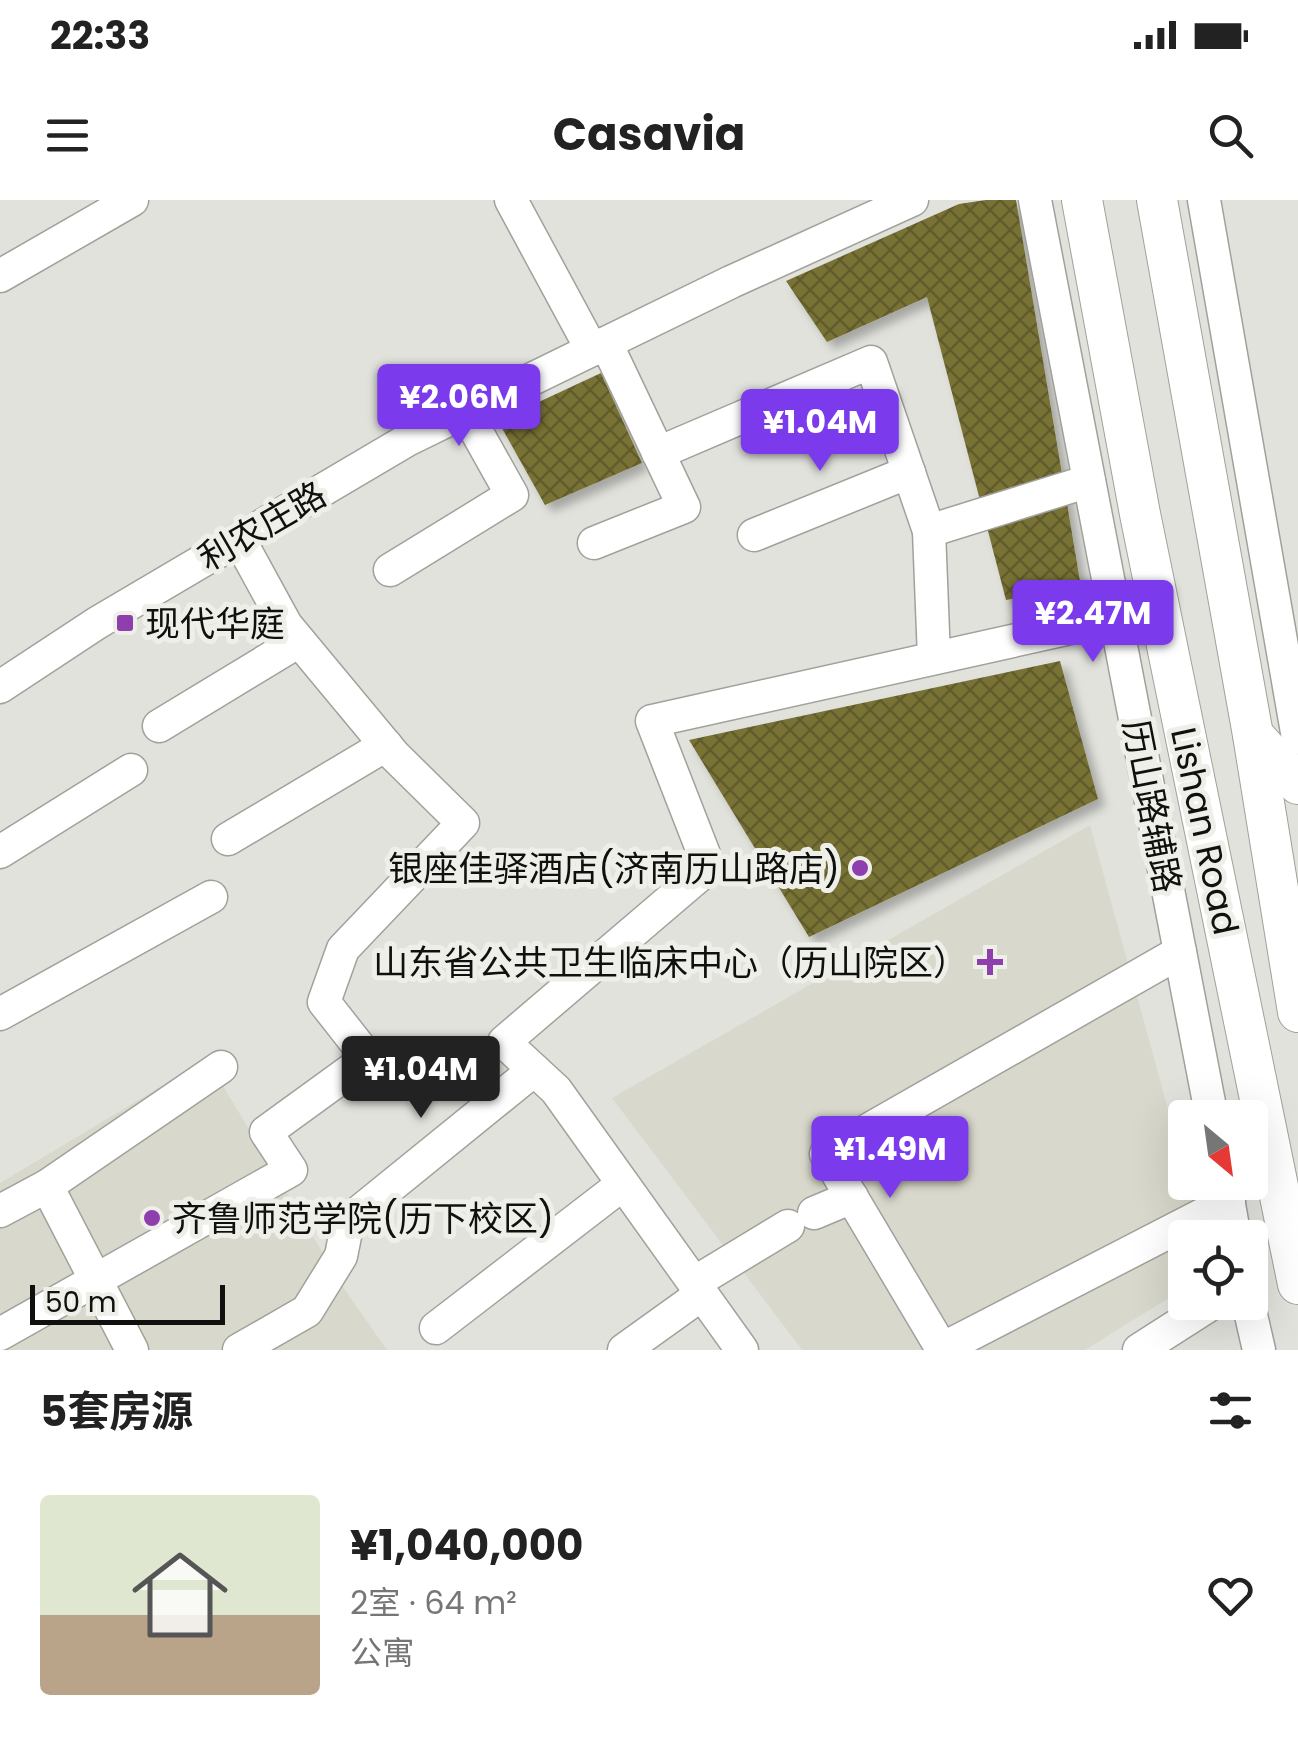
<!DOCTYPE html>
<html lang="zh">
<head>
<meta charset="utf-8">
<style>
	body { margin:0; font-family:Poppins,"Noto Sans SC",sans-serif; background:#f6f6f6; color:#222; height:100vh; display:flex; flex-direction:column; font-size:38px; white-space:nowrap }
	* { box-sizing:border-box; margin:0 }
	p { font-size:32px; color:#767676 }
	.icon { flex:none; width:55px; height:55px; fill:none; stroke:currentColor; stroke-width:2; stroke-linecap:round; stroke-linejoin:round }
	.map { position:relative; height:1150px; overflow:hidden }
	.panel { display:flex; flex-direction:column; background:#fff; flex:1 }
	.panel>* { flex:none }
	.needle { width:65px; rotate:151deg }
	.buttons { position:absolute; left:1168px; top:900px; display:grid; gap:20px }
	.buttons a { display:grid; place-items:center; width:100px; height:100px; border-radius:10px; background:#fff; box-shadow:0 10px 40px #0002; font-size:50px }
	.scale { position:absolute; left:30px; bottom:25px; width:195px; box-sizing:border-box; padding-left:10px; border:5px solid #10100f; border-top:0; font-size:28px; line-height:35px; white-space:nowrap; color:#10100f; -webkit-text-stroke:8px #efefea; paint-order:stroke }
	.price { position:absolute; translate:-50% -85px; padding:0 22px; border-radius:10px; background:#7c3aed; color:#fff; font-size:32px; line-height:65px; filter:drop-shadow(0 2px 5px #0008) }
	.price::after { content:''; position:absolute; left:50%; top:60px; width:30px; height:22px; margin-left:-15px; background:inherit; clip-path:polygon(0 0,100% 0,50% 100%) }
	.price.current { background:#222; color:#fff }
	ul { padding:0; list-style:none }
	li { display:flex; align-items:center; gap:30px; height:250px; padding:0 40px }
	li span { display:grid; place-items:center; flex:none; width:280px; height:200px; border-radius:10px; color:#555 }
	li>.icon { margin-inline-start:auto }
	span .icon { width:120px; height:120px; fill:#fffc; stroke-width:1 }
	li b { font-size:42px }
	h2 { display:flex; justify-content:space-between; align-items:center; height:120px; padding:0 40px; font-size:42px }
	.status { display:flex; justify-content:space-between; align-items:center; height:70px; padding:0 50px; background:#fff; direction:ltr }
	.status svg { height:28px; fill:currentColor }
	header { display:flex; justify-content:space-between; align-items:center; height:130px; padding:0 40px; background:#fff; font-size:45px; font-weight:700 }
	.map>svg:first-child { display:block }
	.built { fill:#d9d8cc }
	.building { fill:url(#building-cross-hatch); filter:url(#shadow) }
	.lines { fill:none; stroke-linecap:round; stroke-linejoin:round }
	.minor-casing { stroke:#a1a19c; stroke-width:35 }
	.major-casing { stroke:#a1a19c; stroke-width:42 }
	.minor { stroke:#fff; stroke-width:32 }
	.major { stroke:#fff; stroke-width:40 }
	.poi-dot { fill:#8f3ead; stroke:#efefea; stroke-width:4 }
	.labels { text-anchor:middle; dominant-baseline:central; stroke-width:10; stroke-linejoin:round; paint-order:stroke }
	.street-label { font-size:35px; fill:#10100f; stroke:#efefea }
	.poi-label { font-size:35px; fill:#10100f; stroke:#efefea; text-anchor:start }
</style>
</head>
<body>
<div class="status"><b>22:33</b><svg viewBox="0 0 49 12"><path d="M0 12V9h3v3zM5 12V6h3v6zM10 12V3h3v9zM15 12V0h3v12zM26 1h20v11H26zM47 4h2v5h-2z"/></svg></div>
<header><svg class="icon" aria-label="menu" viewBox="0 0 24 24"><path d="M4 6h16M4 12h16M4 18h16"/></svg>Casavia<svg class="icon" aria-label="search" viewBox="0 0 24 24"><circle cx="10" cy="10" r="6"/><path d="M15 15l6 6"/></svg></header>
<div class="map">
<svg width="1298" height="1150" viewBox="0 0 1298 1150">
	<defs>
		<pattern id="building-cross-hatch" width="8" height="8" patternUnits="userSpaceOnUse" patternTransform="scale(2.5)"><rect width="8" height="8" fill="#787236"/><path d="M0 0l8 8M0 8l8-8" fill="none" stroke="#615c2c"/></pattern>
		<filter id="shadow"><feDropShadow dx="7" dy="7" stdDeviation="5" flood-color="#0004"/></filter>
	</defs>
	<rect width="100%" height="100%" fill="#e2e2dd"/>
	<g class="built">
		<polygon points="1090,625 1185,971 1185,982 1188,983 1203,1037 1185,1038 1185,1088 1085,1150 802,1150 612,898"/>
		<polygon points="207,859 345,1090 387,1150 0,1150 0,983"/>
	</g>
	<g class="building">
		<polygon points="986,0 1016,0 1081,387 1006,400 927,97 827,142 786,81 959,4"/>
		<polygon points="601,173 642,263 545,305 498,221"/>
		<polygon points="1060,461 1098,599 809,737 689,540"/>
	</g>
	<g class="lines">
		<defs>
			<g id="minor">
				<polyline points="511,0 592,150"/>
				<polyline points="1035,0 1212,918"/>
				<polyline points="1204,0 1298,538"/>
				<polyline points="0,76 132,0"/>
				<polyline points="658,253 871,162 929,331 1089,281"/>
				<polyline points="929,331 934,458"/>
				<polyline points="754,335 909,272"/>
				<polyline points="594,343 684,307 606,143"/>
				<polyline points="390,370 512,295 465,211"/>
				<polyline points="0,487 97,423 409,239 731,82 912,0"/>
				<polyline points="159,526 299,441"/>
				<polyline points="228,639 386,545"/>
				<polyline points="0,652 131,570"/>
				<polyline points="1180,752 826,954 942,1149 1229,1001"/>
				<polyline points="0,814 211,697"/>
				<polyline points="1225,982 1235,1038"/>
				<polyline points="47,986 221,867"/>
				<polyline points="0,1011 47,986 132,1150"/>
				<polyline points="814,1013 852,997"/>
				<polyline points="694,1083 788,1026"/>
				<polyline points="1248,1102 1259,1150"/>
				<polyline points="436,1128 623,984"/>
				<polyline points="0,1134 291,970 266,932 368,858 324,802 343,749 463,623 394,555 286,425 239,339"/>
				<polyline points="239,1150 307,1111 341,1056 348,1021 534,870"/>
				<polyline points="624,1150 702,1094"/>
				<polyline points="742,1150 556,890 504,842 709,667 652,521 1116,418"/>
				<polyline points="1139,1150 1214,1102"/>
			</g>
			<g id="major">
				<polyline points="1082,0 1140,314 1298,1084"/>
				<polyline points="1157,0 1253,535 1298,812"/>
				<polyline points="1253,535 1298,584"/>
			</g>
		</defs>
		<use href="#minor" class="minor-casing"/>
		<use href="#major" class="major-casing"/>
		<use href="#minor" class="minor"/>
		<use href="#major" class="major"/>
	</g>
	<g class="poi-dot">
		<rect x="115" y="413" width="20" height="20" rx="5"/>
		<circle cx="860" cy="668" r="10"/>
		<path d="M985 747h10v10h10v10h-10v10h-10v-10h-10v-10h10z"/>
		<circle cx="152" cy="1018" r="10"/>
	</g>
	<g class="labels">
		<g class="street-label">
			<text transform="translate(262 326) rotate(-30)">利农庄路</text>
			<text transform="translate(1152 606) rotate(79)">历山路辅路</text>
			<text transform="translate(1205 631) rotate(78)">Lishan Road</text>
		</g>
		<g class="poi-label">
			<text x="145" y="423">现代华庭</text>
			<text x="840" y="668" text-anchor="end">银座佳驿酒店(济南历山路店)</text>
			<text x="968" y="762" text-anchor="end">山东省公共卫生临床中心（历山院区）</text>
			<text x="172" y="1018">齐鲁师范学院(历下校区)</text>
		</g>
	</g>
</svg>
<div class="buttons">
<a><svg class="needle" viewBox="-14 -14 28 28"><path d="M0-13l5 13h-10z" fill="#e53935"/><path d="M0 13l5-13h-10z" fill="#767676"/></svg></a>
<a><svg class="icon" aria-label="locate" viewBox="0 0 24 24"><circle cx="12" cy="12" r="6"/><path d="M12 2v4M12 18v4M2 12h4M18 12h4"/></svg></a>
</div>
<div class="scale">50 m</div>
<b class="price" style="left:459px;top:249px">¥2.06M</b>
<b class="price" style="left:820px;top:274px">¥1.04M</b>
<b class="price" style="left:1093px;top:465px">¥2.47M</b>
<b class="price current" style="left:421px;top:921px">¥1.04M</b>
<b class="price" style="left:890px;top:1001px">¥1.49M</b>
</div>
<section class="panel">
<h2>5套房源<svg class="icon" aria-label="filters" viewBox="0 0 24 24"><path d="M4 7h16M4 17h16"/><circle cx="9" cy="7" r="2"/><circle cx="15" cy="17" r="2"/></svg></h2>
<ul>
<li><span style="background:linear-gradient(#dfe7d0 60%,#b9a48a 0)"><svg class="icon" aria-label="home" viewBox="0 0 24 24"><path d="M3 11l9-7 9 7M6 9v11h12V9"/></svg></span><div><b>¥1,040,000</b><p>2室 · 64 m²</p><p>公寓</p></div><svg class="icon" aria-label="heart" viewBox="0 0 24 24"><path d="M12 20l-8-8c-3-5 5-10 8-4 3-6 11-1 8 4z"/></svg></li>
</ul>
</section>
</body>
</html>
